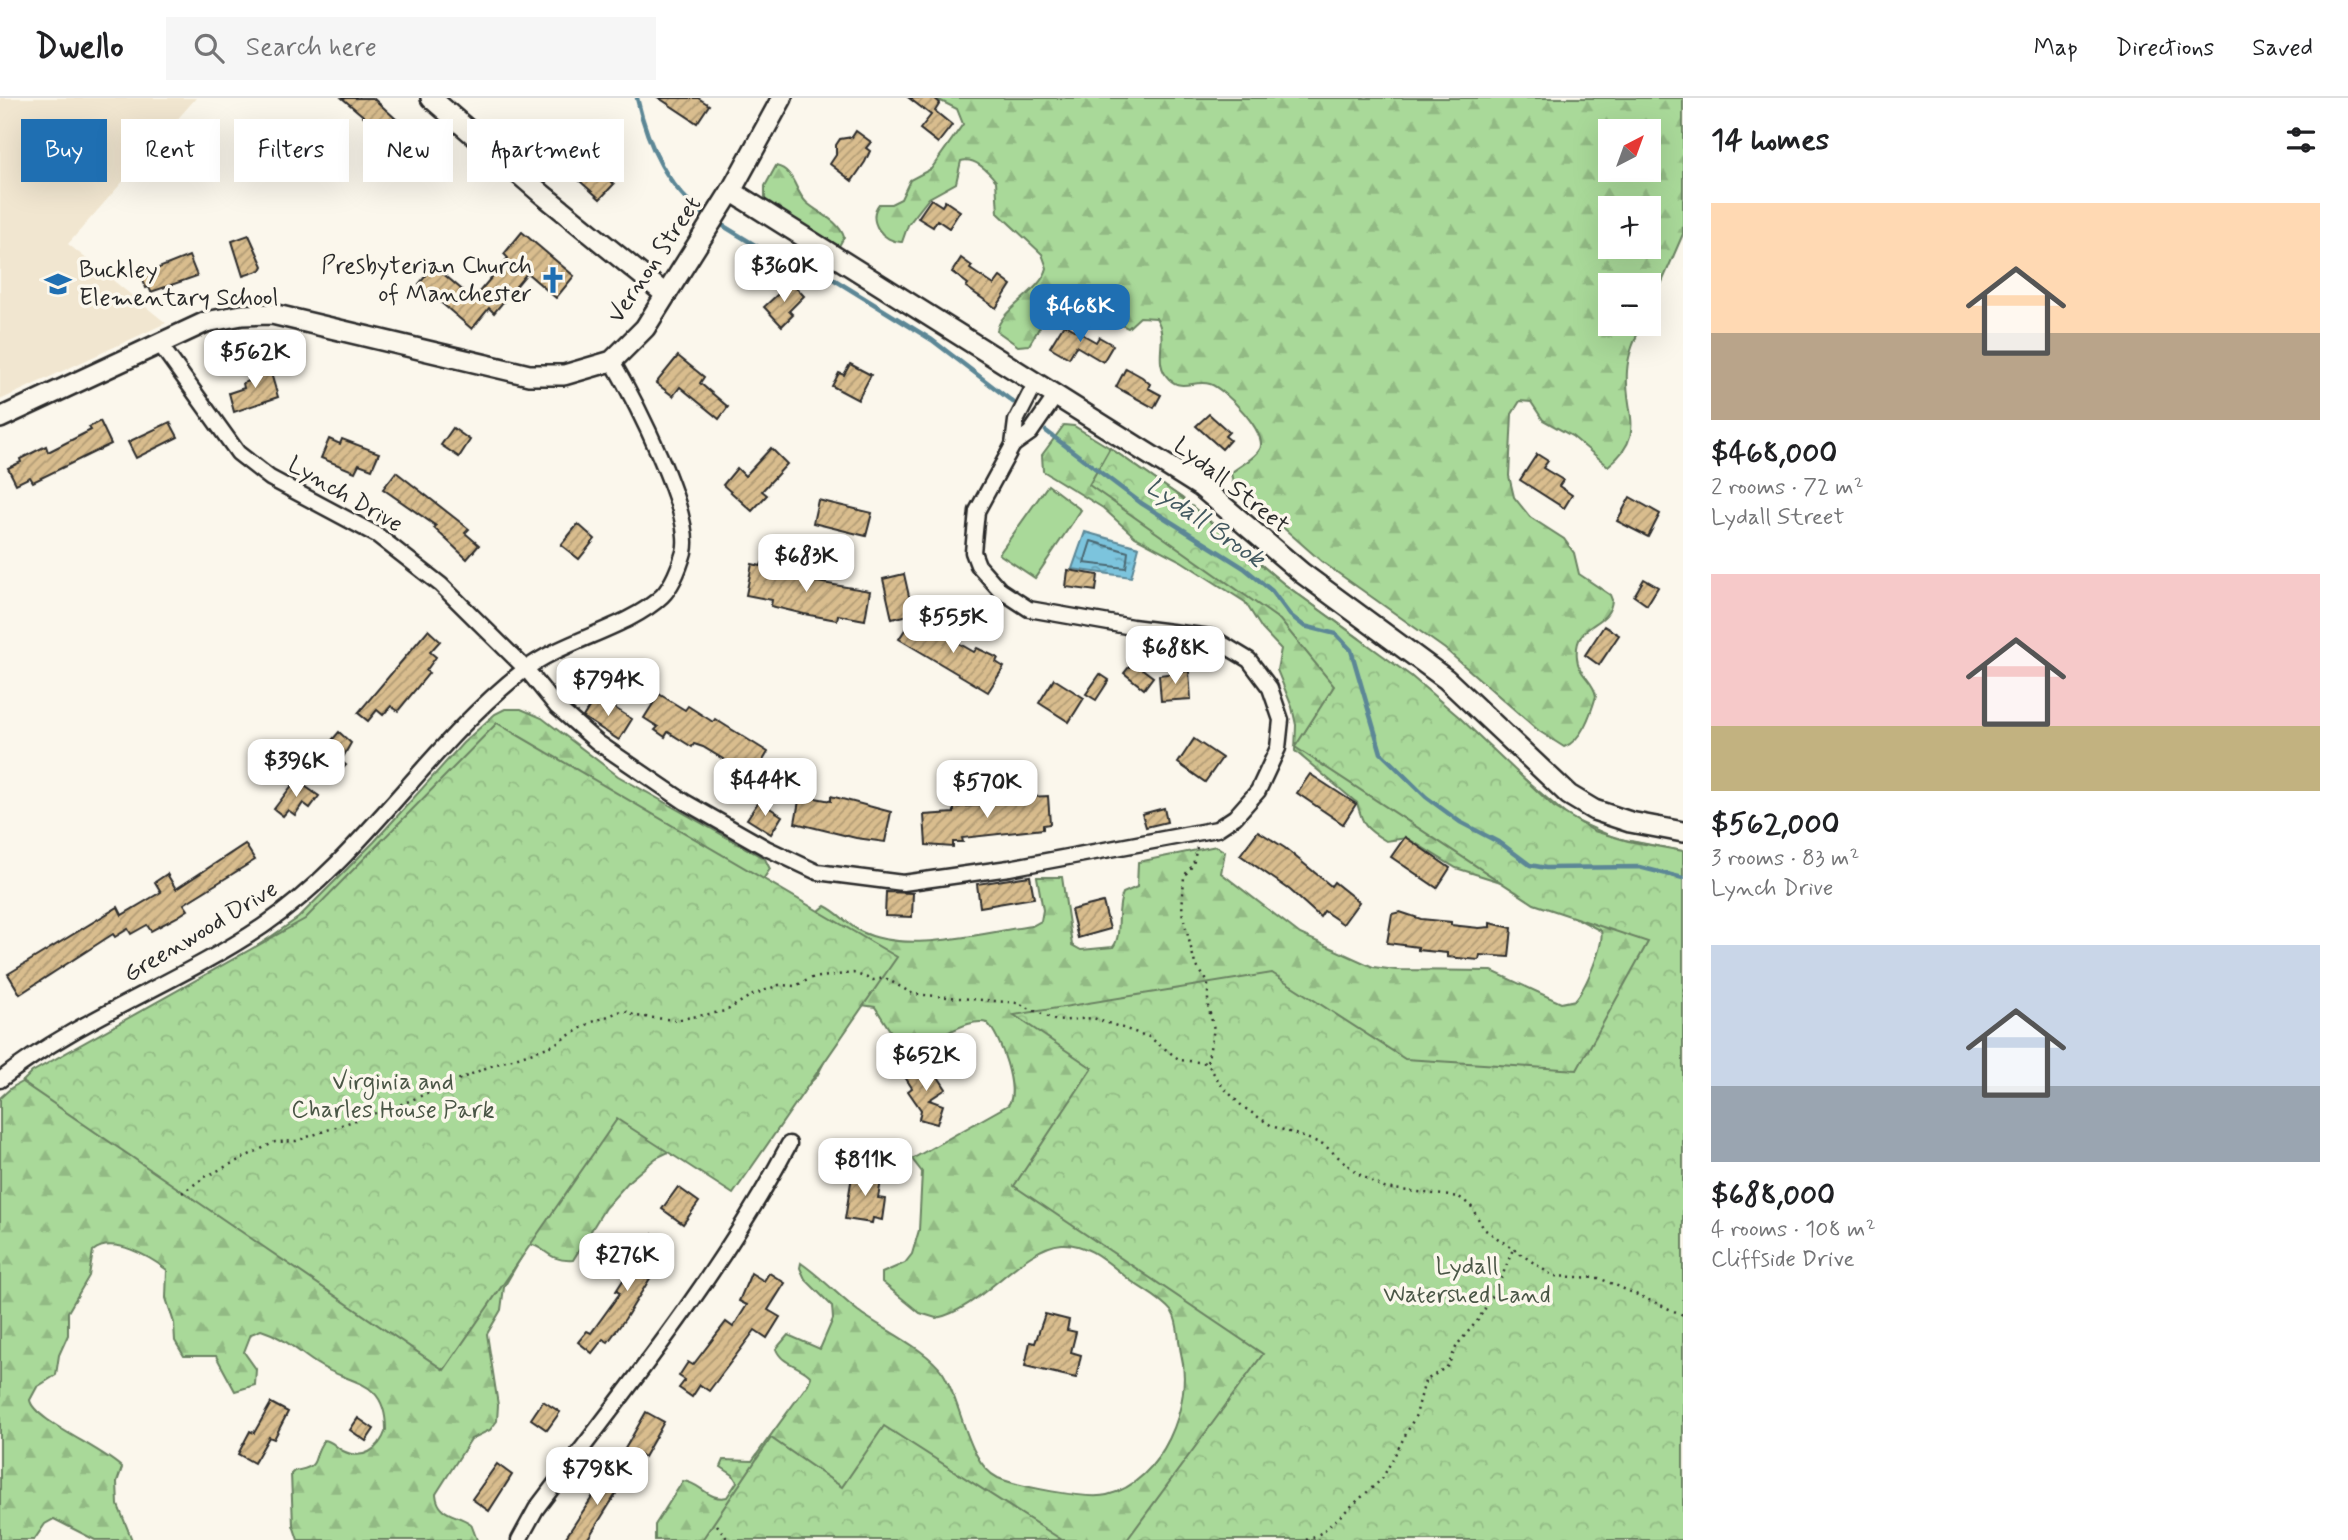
<!DOCTYPE html>
<html lang="en">
<head>
<meta charset="utf-8">
<style>
	body { margin:0; font-family:Mynerve,sans-serif; background:#f6f6f6; color:#202124; height:100vh; display:flex; flex-direction:column; font-size:26px; white-space:nowrap }
	* { box-sizing:border-box; margin:0 }
	p { font-size:23px; color:#757577 }
	.icon { flex:none; width:38px; height:38px; fill:none; stroke:currentColor; stroke-width:2; stroke-linecap:round; stroke-linejoin:round }
	.map { position:relative; flex:1; overflow:hidden }
	.side { display:flex; flex-direction:column; background:#fff; width:665px }
	.side>* { flex:none }
	.top-card { position:absolute; left:21px; top:21px; width:665px; height:63px; display:flex; gap:14px }
	.needle { width:46px; rotate:41deg }
	.tools { position:absolute; left:1598px; top:21px; display:grid; gap:14px }
	.tools a { display:grid; place-items:center; width:63px; height:63px; border-radius:0px; background:#fff; box-shadow:0 7px 28px #0002; font-size:35px }
	.price { position:absolute; translate:-50% -60px; padding:0 16px; border-radius:14px; background:#fff; color:#222; font-size:23px; line-height:46px; filter:drop-shadow(0 2px 4px #0008) }
	.price::after { content:''; position:absolute; left:50%; top:42px; width:21px; height:16px; margin-left:-10px; background:inherit; clip-path:polygon(0 0,100% 0,50% 100%) }
	.price.selected { background:#1f6fb2; color:#fff }
	ul { padding:0; list-style:none }
	li { display:grid; align-content:center; gap:14px; height:371px; padding:0 28px }
	li span { display:grid; place-items:center; height:217px; border-radius:0px; color:#555 }
	li>.icon { margin-inline-start:auto }
	span .icon { width:126px; height:126px; fill:#fffc; stroke-width:1 }
	li b { font-size:30px }
	h2 { display:flex; justify-content:space-between; align-items:center; height:84px; padding:0 28px; font-size:30px }
	.pill { padding:0 24px; border-radius:0px; background:#fff; box-shadow:0 7px 28px #0002; font-size:24px; line-height:63px }
	.pill.selected { background:#1f6fb2; color:#fff }
	header { display:flex; align-items:center; gap:42px; box-sizing:border-box; height:98px; padding:0 35px; background:#fff; border-bottom:2px solid #e0e0e0 }
	header strong { font-size:33px }
	nav { display:flex; gap:38px; margin-inline-start:auto; font-size:24px }
	.search { width:490px; height:63px; background:#f6f6f6; display:flex; align-items:center; gap:18px; box-sizing:border-box; padding:0 24px; border-radius:0px; color:#757577; font-size:26px }
	main { display:flex; flex:1; min-height:0 }
	.map>svg:first-child { display:block }
	.built { fill:#f1e6d0 }
	.forest { fill:url(#forest-firs); stroke:#6a8262; stroke-width:2; fill-rule:evenodd }
	.park { fill:url(#park-crowns); stroke:#6a8262; stroke-width:2 }
	.pitch { fill:#a9d999; stroke:#6a8262; stroke-width:2 }
	.water { fill:url(#water-ripples); stroke:#5c8796; stroke-width:2 }
	.lines { fill:none; stroke-linecap:round; stroke-linejoin:round }
	.shore { stroke:#4b6872; stroke-width:2 }
	.stream { stroke:#5c8796; stroke-width:4.5 }
	.building { fill:url(#building-hatch); stroke:#2b2b2b; stroke-width:2 }
	.street-casing { stroke:#2b2b2b; stroke-width:19 }
	.secondary-casing { stroke:#2b2b2b; stroke-width:24 }
	.path { stroke:#2b2b2b; stroke-width:2.5; stroke-dasharray:2 5; stroke-linecap:butt }
	.street { stroke:#fbf7ec; stroke-width:14 }
	.secondary { stroke:#fbf7ec; stroke-width:19 }
	.labels { text-anchor:middle; dominant-baseline:central; stroke-width:7; stroke-linejoin:round; paint-order:stroke }
	.street-label { font-size:24px; fill:#2b2b2b; stroke:#fbf7ec }
	.poi-label { font-size:24px; fill:#2b2b2b; stroke:#fbf7ec; text-anchor:end }
	.park-label { font-size:24px; fill:#4a5646; stroke:#fbf7ec }
	.water-label { font-size:26px; font-style:italic; fill:#435960; stroke:#fbf7ec }
</style>
</head>
<body>
<header>
<strong>Dwello</strong>
<div class="search"><svg class="icon" aria-label="search" viewBox="0 0 24 24"><circle cx="10" cy="10" r="6"/><path d="M15 15l6 6"/></svg>Search here</div>
<nav><a>Map</a><a>Directions</a><a>Saved</a></nav>
</header>
<main>
<div class="map">
<svg width="1683" height="1442" viewBox="0 0 1683 1442">
	<defs>
		<pattern id="forest-firs" width="22" height="20" patternUnits="userSpaceOnUse" patternTransform="scale(1.75)"><rect width="22" height="20" fill="#a9d999"/><path d="M5 1l3.5 6h-7zM16 11l3.5 6h-7z" fill="#92ba84"/></pattern>
		<pattern id="park-crowns" width="20" height="18" patternUnits="userSpaceOnUse" patternTransform="scale(1.75)"><rect width="20" height="18" fill="#a9d999"/><path d="M2 6a3 3 0 1 1 6 0M12 15a3 3 0 1 1 6 0" fill="none" stroke="#92ba84"/></pattern>
		<pattern id="water-ripples" width="26" height="14" patternUnits="userSpaceOnUse" patternTransform="scale(1.75)"><rect width="26" height="14" fill="#7cc4dd"/><path d="M2 4q2-2 4 0t4 0M15 11q2-2 4 0t4 0" fill="none" stroke="#669fb3"/></pattern>
		<pattern id="building-hatch" width="6" height="6" patternUnits="userSpaceOnUse" patternTransform="scale(1.75)"><rect width="6" height="6" fill="#d9bd8e"/><path d="M-1 1l2-2M0 6l6-6M5 7l2-2" fill="none" stroke="#b09a74"/></pattern>
	</defs>
	<rect width="100%" height="100%" fill="#fbf7ec"/>
	<filter id="ink" filterUnits="userSpaceOnUse"><feTurbulence type="fractalNoise" baseFrequency=".0143" numOctaves="2"/><feDisplacementMap in="SourceGraphic" scale="14" xChannelSelector="R" yChannelSelector="G"/><feConvolveMatrix kernelMatrix="1 2 1 2 8 2 1 2 1" color-interpolation-filters="sRGB"/></filter>
	<g filter="url(#ink)">
		<polygon class="built" points="0,0 196,0 68,146 166,225 0,302"/>
		<g class="forest">
			<path d="M935,0H1683V136L1649,214L1648,187H1610V226H1642C1635,241 1628,256 1627,273C1624,314 1648,337 1608,368L1572,338L1543,322L1531,304L1520,303L1512,316L1509,378L1514,399L1530,419L1564,441L1574,455L1579,476L1610,497L1612,502C1610,531 1573,522 1577,560C1578,577 1594,583 1596,598C1591,615 1582,643 1564,649L1539,633L1445,551L1321,463L1237,389L1233,385L1231,375C1240,367 1255,361 1260,351C1268,335 1225,291 1210,286C1195,281 1182,294 1169,281C1151,263 1170,241 1156,220L1140,219L1128,230C1115,225 1117,219 1111,209C1103,196 1083,193 1070,191L1060,195L1029,247L1018,248L997,233C999,212 1041,194 1047,170L1042,156L998,115L996,83C988,73 974,59 961,63L956,85L929,100L908,127L902,144C883,145 866,122 879,106H891L901,101L910,82L931,71L963,26L957,11ZM1648,33V72H1610V33ZM1648,110V149H1610V110Z"/>
			<path d="M776,68C795,72 794,93 807,105C820,116 838,122 844,139L839,148L765,103V88Z"/>
			<path d="M1064,327L1074,328L1110,350L1182,400L1284,486L1359,540L1570,720L1615,740L1683,753V1442H655V1427L683,1383C700,1384 709,1404 727,1399L737,1384L733,1377L721,1369L724,1362L752,1363L808,1286L811,1279C801,1267 782,1267 776,1251L788,1237L820,1251L833,1221L832,1208L805,1181L800,1170L801,1165C821,1179 839,1198 858,1213C882,1231 927,1251 943,1275C962,1305 967,1365 998,1380C1017,1388 1087,1402 1107,1397C1162,1384 1194,1306 1181,1255C1178,1243 1179,1224 1172,1214C1160,1199 1140,1191 1126,1179C1107,1164 1088,1145 1062,1146C1022,1149 980,1212 936,1220L920,1215L882,1184V1175L905,1165L912,1156L919,1132L922,1074L912,1061L1008,1007C1020,994 1000,936 987,925C966,918 934,948 910,947L891,934L875,909L862,907L832,949L817,978L808,987L656,1060L630,1082L605,1110L573,1162C548,1164 545,1148 529,1146L504,1189L501,1212L487,1236L498,1307L497,1323L490,1332L471,1341L436,1396C438,1419 457,1415 471,1426L477,1442H298L293,1427L291,1376L294,1373C324,1368 309,1362 324,1342C333,1343 335,1349 343,1353C363,1363 379,1352 386,1332C386,1279 349,1287 317,1266C297,1253 284,1239 261,1232L251,1236L244,1254L256,1271L255,1287L235,1293L216,1258H184L175,1243L174,1225L166,1200L167,1172C150,1159 113,1137 93,1153L89,1178L68,1214V1237L59,1257L56,1277L37,1289L30,1302C33,1322 104,1351 122,1370L117,1384L118,1407L132,1442H95L54,1421L45,1426L34,1442H0V1000L11,990L246,856L298,820L374,744L463,645L495,616L505,611H521L542,620L618,678L765,761L770,771L762,783L813,818L825,808C838,814 848,827 860,833C907,857 983,834 1032,828L1041,823L1043,812L1037,779H1062L1072,847L1081,852L1113,849C1123,837 1115,812 1123,795L1137,789L1138,764L1216,748L1225,754L1221,775L1300,836L1373,869L1396,872L1492,873L1561,905L1575,902C1585,891 1605,846 1601,833L1520,790L1456,770L1407,740L1386,743C1364,730 1363,727 1357,705L1295,653L1296,627L1292,609L1277,572L1281,551L1262,531L1245,504L1181,463L1135,439L1103,410L1043,373L1042,357Z"/>
		</g>
		<g class="park">
			<polygon points="1110,350 1182,400 1284,486 1411,578 1459,619 1554,709 1594,733 1628,743 1683,753 1683,1442 1127,1442 1263,1256 1014,1088 1092,970 1014,917 1272,875 1405,961 1577,972 1648,844 1534,806 1295,649 1334,588 1280,522 1089,387"/>
			<polygon points="497,625 897,859 733,1096 617,1021 444,1272 22,984 32,974 305,821"/>
			<polygon points="884,1328 1062,1442 702,1442 771,1340 842,1389"/>
		</g>
		<polygon class="pitch" points="1048,387 1081,412 1035,480 999,456"/>
		<polygon class="water" points="1085,434 1139,449 1131,479 1072,471"/>
		<g class="lines">
			<polygon class="shore" points="1091,443 1128,454 1126,470 1084,465"/>
			<g class="stream">
				<path d="M637,0C648,48 667,91 709,120"/>
				<polyline points="717,124 763,152 804,163 932,242 1013,304"/>
				<polyline points="1046,333 1141,405 1244,470 1272,493 1290,517 1304,528 1336,536 1351,552 1381,655 1426,699 1460,724 1502,746 1530,767 1546,770 1639,769 1683,780"/>
			</g>
		</g>
		<g class="building">
			<polygon points="342,0 373,0 407,31 409,29 435,50 421,67"/>
			<polygon points="659,0 698,0 709,7 697,25"/>
			<polygon points="909,0 934,0 940,5 935,13 952,27 938,45 920,31 931,17"/>
			<polygon points="856,33 871,44 866,50 870,53 865,64 852,83 830,66 836,57 836,47 840,41 852,39"/>
			<polygon points="555,34 567,46 574,39 583,47 578,53 614,86 600,101 553,59 558,53 547,43"/>
			<polygon points="931,101 942,108 945,103 960,113 949,130 937,122 933,129 918,120"/>
			<polygon points="522,134 574,178 556,200 527,175 494,215 489,210 472,231 419,186 434,168 473,201 508,160 504,156"/>
			<polygon points="249,137 263,168 261,172 243,178 232,143"/>
			<polygon points="189,158 197,178 151,194 149,189 146,190 141,177"/>
			<polygon points="961,160 972,168 970,171 994,187 1000,179 1011,187 996,210 966,189 968,186 952,174"/>
			<polygon points="791,184 804,198 789,213 793,217 782,228 764,209"/>
			<polygon points="1064,226 1096,244 1099,239 1113,247 1103,264 1076,248 1069,260 1050,249"/>
			<polygon points="678,258 704,279 700,285 728,309 719,321 680,289 673,298 656,285"/>
			<polygon points="268,265 278,299 234,314 229,295 244,290 243,285 259,280 256,269"/>
			<polygon points="850,266 871,277 858,302 832,288 839,275 844,277"/>
			<polygon points="1126,270 1142,279 1150,286 1148,290 1161,297 1154,310 1116,289"/>
			<polygon points="1209,316 1229,334 1225,338 1230,342 1222,351 1196,328"/>
			<polygon points="100,323 111,346 33,384 30,379 16,386 8,370 21,364 20,361 46,348 48,354 91,332 89,329"/>
			<polygon points="170,324 178,339 136,360 128,344"/>
			<polygon points="453,330 470,342 459,359 441,347"/>
			<polygon points="329,341 340,346 342,341 379,355 372,371 359,366 355,374 321,360"/>
			<polygon points="771,350 787,366 762,393 767,397 752,413 723,387 737,370 745,378"/>
			<polygon points="1537,356 1548,363 1543,370 1563,382 1559,388 1572,397 1564,410 1520,382"/>
			<polygon points="396,374 469,431 465,435 479,447 467,461 434,430 436,428 383,391"/>
			<polygon points="1630,399 1660,416 1648,439 1617,423"/>
			<polygon points="818,402 872,415 866,438 813,425"/>
			<polygon points="578,426 595,441 579,461 561,447"/>
			<polygon points="762,465 783,471 782,475 812,480 811,483 870,493 865,522 838,517 837,522 804,516 771,508 772,502 746,497 752,466 761,468"/>
			<polygon points="1068,472 1098,477 1096,493 1066,489"/>
			<polygon points="904,476 913,516 892,521 883,481"/>
			<polygon points="1644,481 1658,489 1647,507 1634,498"/>
			<polygon points="913,519 974,554 977,550 998,560 996,564 1004,569 988,594 899,541"/>
			<polygon points="1604,528 1619,537 1599,567 1585,557"/>
			<polygon points="428,532 440,543 430,554 436,559 426,573 429,575 398,613 391,608 383,617 377,612 368,623 358,615"/>
			<polygon points="1133,564 1153,579 1144,591 1124,575"/>
			<polygon points="1189,573 1191,601 1161,603 1159,577"/>
			<polygon points="1100,576 1109,582 1096,602 1086,596"/>
			<polygon points="1054,581 1084,600 1069,624 1039,605"/>
			<polygon points="659,596 685,612 688,608 713,624 715,621 768,654 753,679 703,649 694,646 692,649 668,634 665,639 655,632 658,629 644,620"/>
			<polygon points="596,598 632,621 619,642 583,619"/>
			<polygon points="339,634 351,645 341,663 346,667 334,680 314,663"/>
			<polygon points="1194,641 1222,660 1205,684 1178,665"/>
			<polygon points="1310,676 1356,706 1343,726 1297,695"/>
			<polygon points="296,682 319,698 310,710 303,705 295,717 288,712 283,718 274,711"/>
			<polygon points="800,697 831,703 831,698 891,714 885,744 856,740 795,725"/>
			<polygon points="1048,698 1050,726 1043,727 1043,731 962,740 963,744 953,744 953,749 926,747 924,717 954,715 954,709 985,707 985,701"/>
			<polygon points="759,703 782,718 771,736 747,721"/>
			<polygon points="1164,710 1167,724 1146,729 1142,716"/>
			<polygon points="1258,733 1285,750 1331,788 1334,784 1359,804 1343,826 1324,813 1320,819 1290,792 1240,757"/>
			<polygon points="1405,739 1450,770 1437,790 1391,759"/>
			<polygon points="245,746 255,762 184,806 188,812 177,819 151,833 147,827 131,836 128,831 115,839 113,836 20,896 8,876 118,809 122,817 161,794 155,784 167,776 176,791"/>
			<polygon points="1030,778 1034,800 980,809 977,786"/>
			<polygon points="886,794 913,795 912,819 885,818"/>
			<polygon points="1103,804 1110,831 1078,840 1071,812"/>
			<polygon points="1400,814 1421,821 1451,824 1451,827 1479,830 1490,829 1490,825 1512,830 1509,859 1480,857 1479,862 1447,859 1447,855 1418,852 1418,849 1387,845 1392,816"/>
			<polygon points="922,968 926,975 933,971 946,991 929,1002 943,1007 937,1026 919,1021 921,1012 908,993 912,990 905,979"/>
			<polygon points="853,1072 882,1077 878,1100 885,1101 882,1122 873,1120 872,1125 845,1121"/>
			<polygon points="678,1089 699,1104 683,1126 662,1111"/>
			<polygon points="653,1136 670,1148 625,1221 608,1244 603,1241 592,1255 578,1244 587,1233 591,1235 620,1195 616,1193"/>
			<polygon points="751,1175 764,1183 769,1175 785,1185 768,1212 780,1219 767,1240 755,1232 709,1293 700,1287 692,1299 679,1290 685,1282 679,1278 688,1264 693,1267 726,1224 733,1229 747,1207 739,1203"/>
			<polygon points="1045,1216 1069,1222 1067,1232 1076,1234 1071,1254 1081,1257 1076,1280 1025,1268 1030,1244 1035,1245"/>
			<polygon points="543,1303 560,1314 547,1332 531,1321"/>
			<polygon points="271,1305 288,1314 274,1341 269,1339 254,1365 238,1356 250,1333 254,1335"/>
			<polygon points="646,1314 664,1324 644,1359 636,1354 621,1374 614,1370"/>
			<polygon points="358,1320 374,1331 366,1343 350,1332"/>
			<polygon points="497,1366 512,1377 489,1413 472,1401"/>
			<polygon points="612,1369 626,1380 587,1442 564,1442"/>
		</g>
		<g class="lines">
			<defs>
				<g id="street">
					<polyline points="159,245 238,355 270,380 377,437 441,487 526,571 557,609 597,644 685,704 766,750 817,774 903,785 1009,770 1217,731 1235,719 1258,693 1278,650 1281,622 1270,590 1249,562 1211,539 1132,529 1029,511 1000,492 978,467 973,454 977,413 1013,347 1016,323 1035,286"/>
					<polyline points="1013,347 1030,335 1055,299"/>
					<path d="M0,982C80,919 179,885 263,828C364,759 427,648 523,573C563,542 629,530 662,498C672,488 680,468 684,454C694,416 633,299 612,263"/>
					<path d="M519,1442L536,1411C625,1293 720,1177 789,1046"/>
				</g>
				<g id="secondary">
					<polyline points="431,0 542,96 665,196"/>
					<polyline points="731,93 1201,389 1302,475 1446,581 1569,697 1594,712 1630,724 1683,734"/>
					<polyline points="0,320 206,224 242,217 272,216 529,277 564,277 612,263 645,230 731,93 782,0"/>
				</g>
			</defs>
			<use href="#street" class="street-casing"/>
			<use href="#secondary" class="secondary-casing"/>
			<g class="path">
				<polyline points="1197,749 1193,767 1184,778 1182,814 1195,866 1208,884 1208,908 1214,931 1207,965 1222,988 1243,1009 1272,1028 1323,1046 1357,1075 1384,1090 1459,1099 1471,1108 1484,1131 1553,1178 1599,1180 1683,1217"/>
				<polyline points="182,1095 205,1079 275,1044 296,1043 407,1004 488,969 551,948 590,925 624,912 635,918 675,922 726,913 750,898 779,887 795,888 812,880 853,875 873,882 885,880 913,896 1018,905 1057,923 1093,920 1149,939 1180,962 1207,965"/>
				<polyline points="717,1427 728,1442"/>
				<polyline points="1306,1442 1321,1435 1382,1381 1416,1317 1425,1283 1448,1268 1457,1247 1478,1222 1497,1191 1513,1151"/>
			</g>
			<use href="#street" class="street"/>
			<use href="#secondary" class="secondary"/>
		</g>
	</g>
	<defs>
		<symbol id="church-bare" viewBox="-9 -9 18 18"><path d="M-1.2-6h2.4v3.5h3.3v2.4h-3.3V6h-2.4V-.1h-3.3v-2.4h3.3Z" fill="#1f6fb2" stroke="#fbf7ec" stroke-width="2.5" paint-order="stroke"/></symbol>
		<symbol id="school-bare" viewBox="-9 -9 18 18"><path d="M0-5L7-2L0 1L-7-2ZM-4 1L0 2.5L4 1V4Q0 6-4 4Z" fill="#1f6fb2" stroke="#fbf7ec" stroke-width="2.5" paint-order="stroke"/></symbol>
	</defs>
	<g fill-rule="evenodd">
		<use href="#church-bare" x="534" y="163" width="38" height="38"/>
		<use href="#school-bare" x="39" y="167" width="38" height="38"/>
	</g>
	<g class="labels">
		<g class="street-label">
			<text transform="translate(655 162) rotate(-56)">Vernon Street</text>
			<text transform="translate(1231 388) rotate(38)">Lydall Street</text>
			<text transform="translate(345 397) rotate(30)">Lynch Drive</text>
			<text transform="translate(201 834) rotate(-31)">Greenwood Drive</text>
		</g>
		<g class="poi-label">
			<text x="532" y="168">Presbyterian Church<tspan x="532" dy="28">of Manchester</tspan></text>
			<text x="79" y="172" text-anchor="start">Buckley<tspan x="79" dy="28">Elementary School</tspan></text>
		</g>
		<g class="park-label">
			<text x="393" y="984">Virginia and<tspan x="393" dy="28">Charles House Park</tspan></text>
			<text x="1467" y="1169">Lydall<tspan x="1467" dy="28">Watershed Land</tspan></text>
		</g>
		<g class="water-label">
			<text transform="translate(1205 425) rotate(35)">Lydall Brook</text>
		</g>
	</g>
</svg>
<div class="tools">
<a><svg class="needle" viewBox="-14 -14 28 28"><path d="M0-13l5 13h-10z" fill="#e53935"/><path d="M0 13l5-13h-10z" fill="#757577"/></svg></a>
<a>+</a>
<a>−</a>
</div>
<b class="price" style="left:784px;top:206px">$360K</b>
<b class="price selected" style="left:1080px;top:246px">$468K</b>
<b class="price" style="left:255px;top:292px">$562K</b>
<b class="price" style="left:806px;top:496px">$683K</b>
<b class="price" style="left:953px;top:557px">$555K</b>
<b class="price" style="left:1175px;top:588px">$688K</b>
<b class="price" style="left:608px;top:620px">$794K</b>
<b class="price" style="left:296px;top:701px">$396K</b>
<b class="price" style="left:765px;top:720px">$444K</b>
<b class="price" style="left:987px;top:722px">$570K</b>
<b class="price" style="left:926px;top:995px">$652K</b>
<b class="price" style="left:865px;top:1100px">$811K</b>
<b class="price" style="left:627px;top:1195px">$276K</b>
<b class="price" style="left:597px;top:1409px">$798K</b>
<div class="top-card">
<a class="pill selected">Buy</a>
<a class="pill">Rent</a>
<a class="pill">Filters</a>
<a class="pill">New</a>
<a class="pill">Apartment</a>
</div>
</div>
<section class="side">
<h2>14 homes<svg class="icon" aria-label="filters" viewBox="0 0 24 24"><path d="M4 7h16M4 17h16"/><circle cx="9" cy="7" r="2"/><circle cx="15" cy="17" r="2"/></svg></h2>
<ul>
<li><span style="background:linear-gradient(#ffd9b3 60%,#b9a48a 0)"><svg class="icon" aria-label="home" viewBox="0 0 24 24"><path d="M3 11l9-7 9 7M6 9v11h12V9"/></svg></span><div><b>$468,000</b><p>2 rooms · 72 m²</p><p>Lydall Street</p></div></li>
<li><span style="background:linear-gradient(#f6c9c9 70%,#c2b280 0)"><svg class="icon" aria-label="home" viewBox="0 0 24 24"><path d="M3 11l9-7 9 7M6 9v11h12V9"/></svg></span><div><b>$562,000</b><p>3 rooms · 83 m²</p><p>Lynch Drive</p></div></li>
<li><span style="background:linear-gradient(#c9d6e8 65%,#9aa5b1 0)"><svg class="icon" aria-label="home" viewBox="0 0 24 24"><path d="M3 11l9-7 9 7M6 9v11h12V9"/></svg></span><div><b>$688,000</b><p>4 rooms · 108 m²</p><p>Cliffside Drive</p></div></li>
</ul>
</section>
</main>
</body>
</html>
